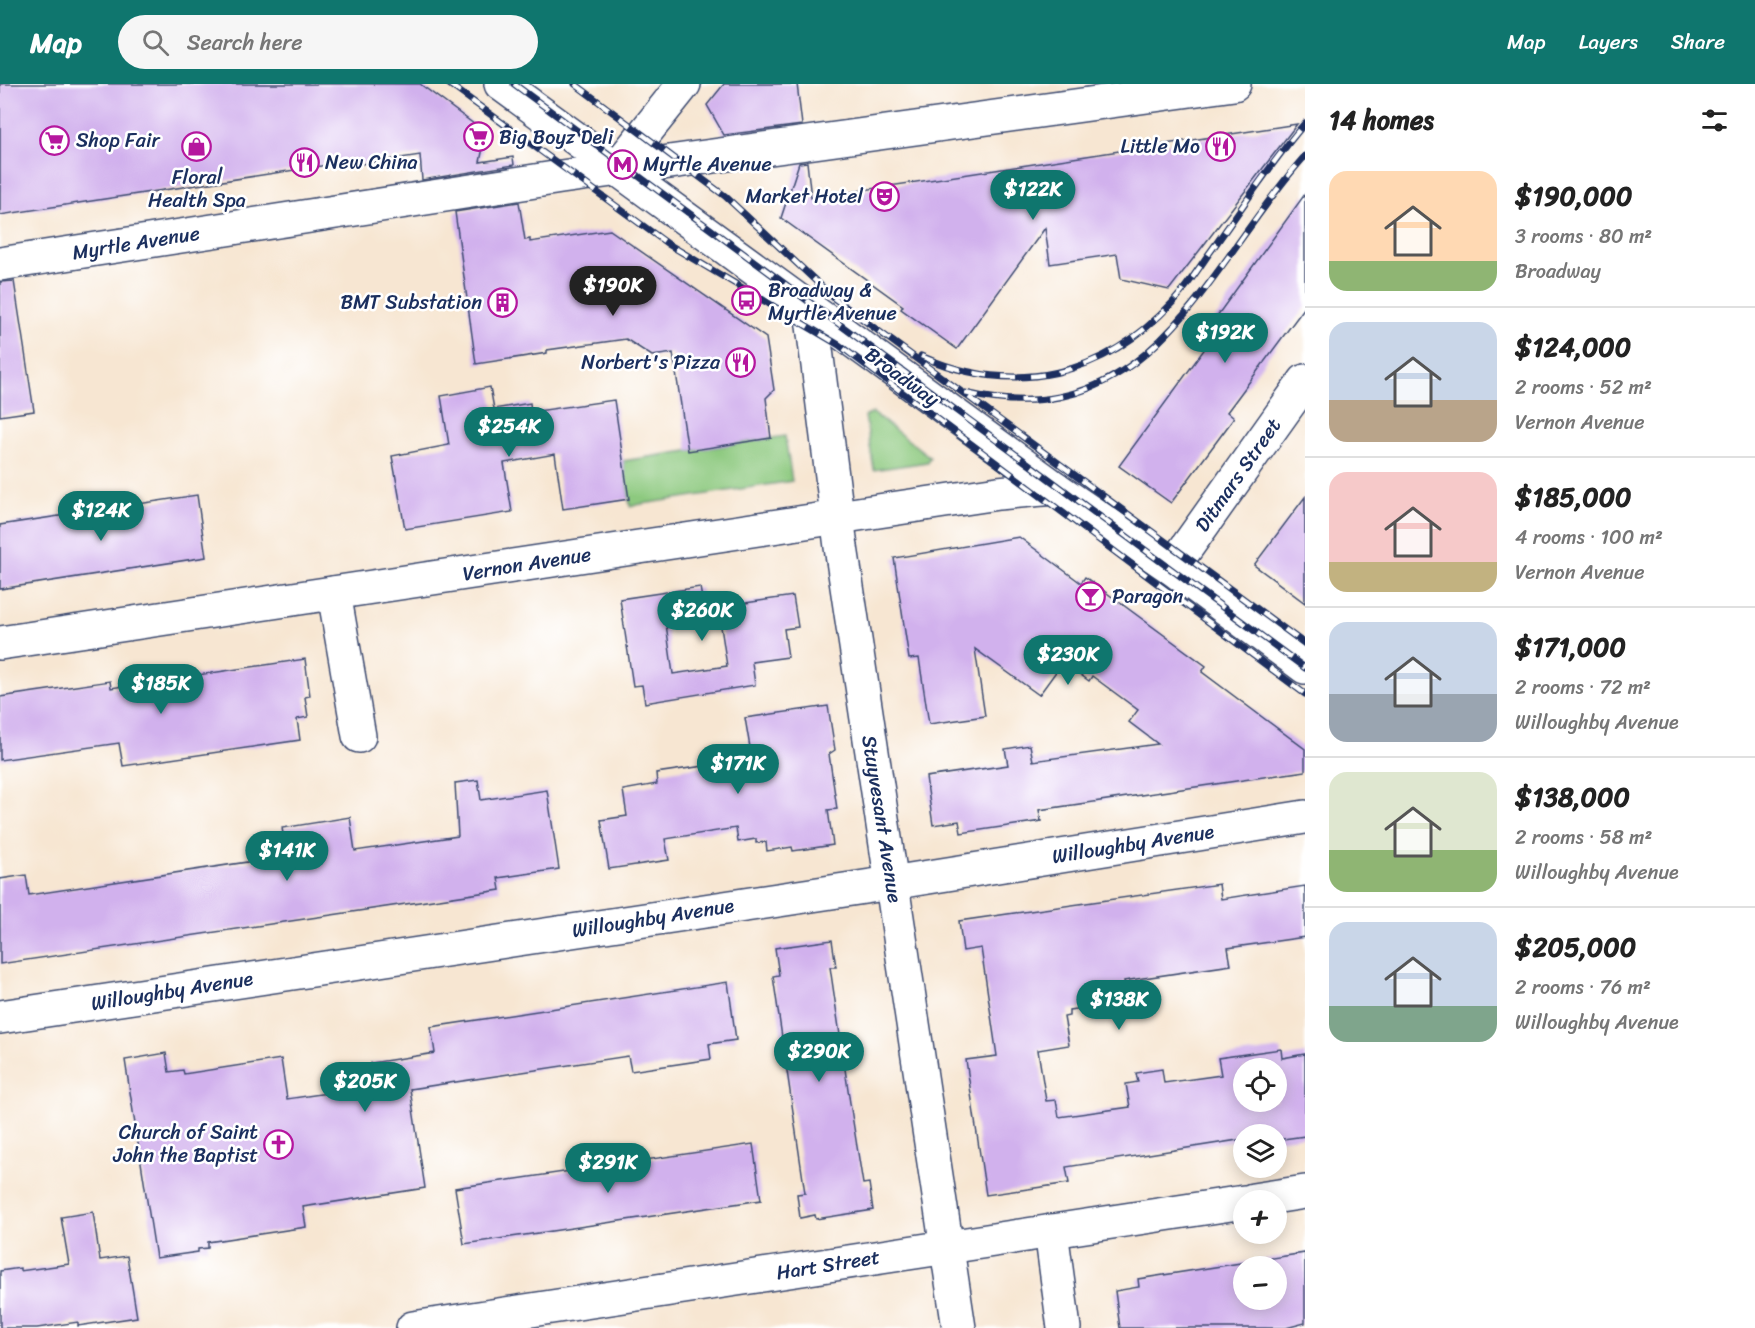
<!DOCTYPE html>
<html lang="en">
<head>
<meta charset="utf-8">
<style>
	body { margin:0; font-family:Sriracha,sans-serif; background:#f6f6f6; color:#222; height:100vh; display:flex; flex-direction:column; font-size:22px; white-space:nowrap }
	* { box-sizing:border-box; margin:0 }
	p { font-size:20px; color:#767676 }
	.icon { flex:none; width:33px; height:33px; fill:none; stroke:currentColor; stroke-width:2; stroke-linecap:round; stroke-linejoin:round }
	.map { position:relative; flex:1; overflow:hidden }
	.panel { display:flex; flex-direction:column; background:#fff; width:450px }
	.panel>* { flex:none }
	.controls { position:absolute; left:1233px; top:974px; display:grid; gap:12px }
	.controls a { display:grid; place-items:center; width:54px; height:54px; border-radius:50%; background:#fff; box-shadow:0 3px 15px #0003; font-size:30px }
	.price { position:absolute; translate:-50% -51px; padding:0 14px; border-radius:21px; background:#0f766e; color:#fff; font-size:20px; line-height:39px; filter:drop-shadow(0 2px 3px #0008) }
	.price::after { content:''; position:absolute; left:50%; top:36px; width:18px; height:14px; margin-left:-9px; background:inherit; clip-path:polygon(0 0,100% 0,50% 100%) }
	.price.current { background:#222; color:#fff }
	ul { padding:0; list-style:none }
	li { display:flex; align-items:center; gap:18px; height:150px; padding:0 24px }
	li+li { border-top:2px solid #e0e0e0 }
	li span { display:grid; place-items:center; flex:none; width:168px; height:120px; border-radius:18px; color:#555 }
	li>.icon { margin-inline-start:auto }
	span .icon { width:72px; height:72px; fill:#fffc; stroke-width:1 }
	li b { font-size:26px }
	h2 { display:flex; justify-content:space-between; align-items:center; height:72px; padding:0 24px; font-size:26px }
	header { display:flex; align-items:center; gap:36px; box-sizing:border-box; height:84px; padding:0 30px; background:#0f766e; color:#fff }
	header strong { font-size:28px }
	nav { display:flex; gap:33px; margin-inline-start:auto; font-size:21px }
	.search { width:420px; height:54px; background:#f6f6f6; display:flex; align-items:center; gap:15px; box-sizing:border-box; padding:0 21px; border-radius:33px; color:#767676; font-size:22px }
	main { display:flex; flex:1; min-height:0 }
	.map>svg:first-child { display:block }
	.green { fill:#8dc97f; stroke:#547c6e; stroke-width:1.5 }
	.building { fill:#d1b1ed; fill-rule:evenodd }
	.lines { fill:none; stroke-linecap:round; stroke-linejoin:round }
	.minor-casing { stroke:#3c4a6f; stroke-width:36 }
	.major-casing { stroke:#3c4a6f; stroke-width:36 }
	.minor { stroke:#fff; stroke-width:33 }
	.major { stroke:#fff; stroke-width:33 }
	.rail-casing { stroke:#1b2f5e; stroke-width:7 }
	.rail { stroke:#fff; stroke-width:4.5; stroke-dasharray:14; stroke-linecap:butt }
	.labels { text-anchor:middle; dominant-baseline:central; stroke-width:5; stroke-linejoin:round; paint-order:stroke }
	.poi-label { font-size:20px; fill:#1b2f5e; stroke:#fff; text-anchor:start }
	.street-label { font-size:20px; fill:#1b2f5e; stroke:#fff }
</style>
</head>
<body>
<header>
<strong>Map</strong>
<div class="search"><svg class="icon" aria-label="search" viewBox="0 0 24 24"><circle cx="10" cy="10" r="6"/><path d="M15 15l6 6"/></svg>Search here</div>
<nav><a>Map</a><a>Layers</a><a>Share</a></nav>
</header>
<main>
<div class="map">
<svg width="1305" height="1244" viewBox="0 0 1305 1244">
	<rect width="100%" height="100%" fill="#fff"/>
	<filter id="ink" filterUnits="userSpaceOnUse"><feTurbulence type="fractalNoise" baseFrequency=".0167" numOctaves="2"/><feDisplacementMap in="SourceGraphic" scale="12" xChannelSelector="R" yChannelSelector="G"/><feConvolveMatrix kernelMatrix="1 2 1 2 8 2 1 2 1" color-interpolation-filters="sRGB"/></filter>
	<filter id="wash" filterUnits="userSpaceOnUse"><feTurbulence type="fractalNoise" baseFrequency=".008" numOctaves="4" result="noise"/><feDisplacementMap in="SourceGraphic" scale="24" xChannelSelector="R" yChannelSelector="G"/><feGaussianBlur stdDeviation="1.35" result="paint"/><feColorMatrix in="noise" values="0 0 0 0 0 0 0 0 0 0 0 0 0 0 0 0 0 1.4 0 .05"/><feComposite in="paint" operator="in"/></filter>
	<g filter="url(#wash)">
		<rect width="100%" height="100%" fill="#f7e6d2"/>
		<g class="green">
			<polygon points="873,329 930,373 927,378 874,386 865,332"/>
			<polygon points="785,352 792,397 630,422 623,377"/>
		</g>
		<g id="blocks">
			<g class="building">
				<polygon points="0,0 420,0 486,49 480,78 513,73 514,81 422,96 420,71 355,81 354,77 0,131"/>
				<polygon points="724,0 797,0 802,41 724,51 707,21"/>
				<polygon points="1297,40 1169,206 1121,195 1117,170 1050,180 1045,144 957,265 901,225 903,222 781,134 799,79 807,78 811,114"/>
				<polygon points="1305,110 1305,223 1227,328 1234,334 1171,419 1119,382 1217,248 1209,243"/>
				<polygon points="519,118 525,156 530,155 530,158 610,146 766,254 774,306 766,314 771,354 688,367 673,269 652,272 626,255 547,266 547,269 476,280 455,128"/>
				<polygon points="14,197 34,327 0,332 0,198"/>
				<polygon points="490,303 494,325 530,319 531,328 614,316 629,415 563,425 555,370 504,379 512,428 405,445 392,372 449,361 441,312"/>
				<polygon points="197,411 206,473 0,505 0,441"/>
				<polygon points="1305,413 1305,519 1254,481"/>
				<polygon points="1019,453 1081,499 1085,493 1206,582 1202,588 1305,665 1305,687 1039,726 1041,737 961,749 959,737 933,741 926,693 1008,681 1005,665 1030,661 1033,677 1158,660 1129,638 1138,626 1092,592 1089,597 1063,578 1039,611 975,565 985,632 929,640 919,574 909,575 894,474"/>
				<polygon points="700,503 704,527 665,533 673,590 727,582 718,523 793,512 798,543 784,545 788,573 752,578 755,601 645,619 642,601 633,602 620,515"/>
				<polygon points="305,575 310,612 305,613 308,633 297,635 300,656 123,682 119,659 0,676 0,613 110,597 111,604"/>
				<polygon points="828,622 835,666 829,670 837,725 828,726 833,761 793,767 792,763 767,767 766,758 756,759 756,755 738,758 736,744 665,755 669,776 609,785 601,736 627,732 623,706 657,700 656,689 752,675 745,634"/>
				<polygon points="478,696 481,716 547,706 559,785 498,794 500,806 0,880 0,795 26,791 29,811 287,772 282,744 350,733 355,767 458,752 455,699"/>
				<path d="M1219,800L1221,815L1305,802V853L1228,864L1231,881L1124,897L1127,918L1069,926V932L1064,933L1069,961L1038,966L1046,1017L1056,1016L1059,1033L1130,1023L1126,1000L1138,998L1136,989L1162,985L1164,999L1221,991L1218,974L1281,965L1282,974L1305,970V1052L1276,1056V1050H1244V1055L1066,1083L1069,1099L986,1111L966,976L997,972L981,864L963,867L959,837ZM1244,984H1276V1017H1244Z"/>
				<polygon points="832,856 836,883 830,883 850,1019 863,1100 869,1099 873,1126 816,1135 815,1131 800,1134 797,1110 805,1109 773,892 779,891 775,864"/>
				<polygon points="728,898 736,956 709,960 711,975 631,987 628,972 410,1005 425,1104 303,1123 306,1143 208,1158 208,1164 198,1165 198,1168 156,1174 125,976 166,969 169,988 183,986 184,990 281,975 287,1015 375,1002 371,979 435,969 431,943"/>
				<polygon points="753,1060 761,1116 464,1160 455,1104"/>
				<polygon points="93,1128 100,1176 127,1172 137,1233 78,1242 78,1238 37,1244 0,1244 0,1187 20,1184 20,1187 69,1180 61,1133"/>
				<path d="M1305,1169V1239L1286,1244H1120L1115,1207L1139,1203L1138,1195ZM1244,1182H1276V1215H1244Z"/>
			</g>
		</g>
	</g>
	<g filter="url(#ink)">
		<use href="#blocks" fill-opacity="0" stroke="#3c4a6f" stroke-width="1.5"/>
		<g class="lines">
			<defs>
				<g id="minor">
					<polyline points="616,85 684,0"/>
					<polyline points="811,226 841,463 959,1244"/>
					<polyline points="1172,484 1305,297"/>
					<polyline points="334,509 359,652"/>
					<polyline points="0,559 998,409 1055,404"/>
					<polyline points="0,933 891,799 1305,733"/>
					<polyline points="1253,1116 1305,1108"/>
					<polyline points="1051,1147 1064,1244"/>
					<polyline points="413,1244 1244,1118"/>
				</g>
				<g id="major">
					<polyline points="501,0 1055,404 1172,484 1305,583"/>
					<polyline points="0,180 561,93 1234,0"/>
				</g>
			</defs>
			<use href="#minor" class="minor-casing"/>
			<use href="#major" class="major-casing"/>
			<use href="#minor" class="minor"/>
			<use href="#major" class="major"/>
			<defs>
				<g id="rail">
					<polyline points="449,0 668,160 839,261 1305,610"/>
					<polyline points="514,0 1305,584"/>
					<polyline points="575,0 725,112 835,215 1305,560"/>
					<path d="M921,272C1014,313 1104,293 1173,218C1186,204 1197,187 1208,171C1240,127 1270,80 1305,39"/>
					<path d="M965,309C1152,354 1206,182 1305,72"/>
				</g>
			</defs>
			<use href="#rail" class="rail-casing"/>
			<use href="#rail" class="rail"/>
		</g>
	</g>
	<defs>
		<symbol id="supermarket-ring" viewBox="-11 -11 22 22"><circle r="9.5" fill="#fff" stroke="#b5179e" stroke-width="1.5"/><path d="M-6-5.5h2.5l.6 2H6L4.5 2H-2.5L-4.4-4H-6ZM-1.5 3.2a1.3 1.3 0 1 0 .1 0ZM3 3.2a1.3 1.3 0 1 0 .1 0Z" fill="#b5179e"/></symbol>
		<symbol id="shop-ring" viewBox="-11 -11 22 22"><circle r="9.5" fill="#fff" stroke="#b5179e" stroke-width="1.5"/><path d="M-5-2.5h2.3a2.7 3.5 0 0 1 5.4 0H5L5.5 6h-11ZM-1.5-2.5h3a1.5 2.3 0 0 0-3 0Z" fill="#b5179e"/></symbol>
		<symbol id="restaurant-ring" viewBox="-11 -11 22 22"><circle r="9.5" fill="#fff" stroke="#b5179e" stroke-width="1.5"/><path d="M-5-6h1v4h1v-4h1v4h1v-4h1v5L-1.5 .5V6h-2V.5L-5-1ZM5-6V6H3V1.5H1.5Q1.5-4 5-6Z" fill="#b5179e"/></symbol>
		<symbol id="metro-ring" viewBox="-11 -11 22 22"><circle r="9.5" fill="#fff" stroke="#b5179e" stroke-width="1.5"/><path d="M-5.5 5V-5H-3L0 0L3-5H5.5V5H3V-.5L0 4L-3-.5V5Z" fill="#b5179e"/></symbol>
		<symbol id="theatre-ring" viewBox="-11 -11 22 22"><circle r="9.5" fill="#fff" stroke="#b5179e" stroke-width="1.5"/><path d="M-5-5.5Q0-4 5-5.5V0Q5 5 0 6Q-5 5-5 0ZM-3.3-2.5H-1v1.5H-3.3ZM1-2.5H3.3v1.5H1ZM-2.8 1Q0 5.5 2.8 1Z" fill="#b5179e"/></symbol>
		<symbol id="bus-ring" viewBox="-11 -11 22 22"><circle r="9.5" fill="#fff" stroke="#b5179e" stroke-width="1.5"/><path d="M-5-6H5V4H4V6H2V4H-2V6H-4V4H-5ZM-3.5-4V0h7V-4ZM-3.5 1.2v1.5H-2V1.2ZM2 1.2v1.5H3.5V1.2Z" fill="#b5179e"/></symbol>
		<symbol id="building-ring" viewBox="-11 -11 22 22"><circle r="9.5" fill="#fff" stroke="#b5179e" stroke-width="1.5"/><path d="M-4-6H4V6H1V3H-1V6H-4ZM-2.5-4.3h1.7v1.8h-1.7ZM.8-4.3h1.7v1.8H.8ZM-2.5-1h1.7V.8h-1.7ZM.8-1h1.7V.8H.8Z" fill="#b5179e"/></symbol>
		<symbol id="bar-ring" viewBox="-11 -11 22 22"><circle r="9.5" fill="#fff" stroke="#b5179e" stroke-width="1.5"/><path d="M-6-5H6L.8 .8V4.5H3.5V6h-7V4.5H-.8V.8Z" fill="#b5179e"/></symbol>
		<symbol id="church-ring" viewBox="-11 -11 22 22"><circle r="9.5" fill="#fff" stroke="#b5179e" stroke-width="1.5"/><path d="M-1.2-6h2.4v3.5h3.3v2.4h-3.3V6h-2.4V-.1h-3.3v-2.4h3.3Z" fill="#b5179e"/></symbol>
	</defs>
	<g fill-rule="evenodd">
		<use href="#supermarket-ring" x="462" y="36" width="33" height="33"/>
		<use href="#supermarket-ring" x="38" y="40" width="33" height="33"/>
		<use href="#shop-ring" x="180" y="46" width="33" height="33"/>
		<use href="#restaurant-ring" x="1204" y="46" width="33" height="33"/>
		<use href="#restaurant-ring" x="288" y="62" width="33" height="33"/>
		<use href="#metro-ring" x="606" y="64" width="33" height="33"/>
		<use href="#theatre-ring" x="868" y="96" width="33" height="33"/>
		<use href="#bus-ring" x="730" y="200" width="33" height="33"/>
		<use href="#building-ring" x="486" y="202" width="33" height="33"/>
		<use href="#restaurant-ring" x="724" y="262" width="33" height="33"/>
		<use href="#bar-ring" x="1074" y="496" width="33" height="33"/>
		<use href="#church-ring" x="262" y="1044" width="33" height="33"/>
	</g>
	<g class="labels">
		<g class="poi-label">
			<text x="499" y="53">Big Boyz Deli</text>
			<text x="76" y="56">Shop Fair</text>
			<text x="1200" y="62" text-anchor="end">Little Mo</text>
			<text x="325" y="78">New China</text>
			<text x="643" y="80">Myrtle Avenue</text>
			<text x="197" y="93" text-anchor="middle">Floral<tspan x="197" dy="23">Health Spa</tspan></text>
			<text x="863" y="112" text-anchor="end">Market Hotel</text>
			<text x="768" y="206">Broadway &amp;<tspan x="768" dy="23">Myrtle Avenue</tspan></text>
			<text x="482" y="218" text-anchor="end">BMT Substation</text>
			<text x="720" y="278" text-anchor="end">Norbert's Pizza</text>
			<text x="1112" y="512">Paragon</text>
			<text x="258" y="1048" text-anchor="end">Church of Saint<tspan x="258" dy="23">John the Baptist</tspan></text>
		</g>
		<g class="street-label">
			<text transform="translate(136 159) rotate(-9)">Myrtle Avenue</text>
			<text transform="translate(902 293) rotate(36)">Broadway</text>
			<text transform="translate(1238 391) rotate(-55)">Ditmars Street</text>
			<text transform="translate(527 480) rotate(-9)">Vernon Avenue</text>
			<text transform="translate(882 735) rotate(81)">Stuyvesant Avenue</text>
			<text transform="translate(1133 760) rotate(-9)">Willoughby Avenue</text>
			<text transform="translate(653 834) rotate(-9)">Willoughby Avenue</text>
			<text transform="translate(172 907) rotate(-9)">Willoughby Avenue</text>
			<text transform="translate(828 1181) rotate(-9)">Hart Street</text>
		</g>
	</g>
</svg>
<div class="controls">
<a><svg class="icon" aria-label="locate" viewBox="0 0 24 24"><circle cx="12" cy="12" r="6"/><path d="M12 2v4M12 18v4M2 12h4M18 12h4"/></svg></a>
<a><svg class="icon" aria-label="layers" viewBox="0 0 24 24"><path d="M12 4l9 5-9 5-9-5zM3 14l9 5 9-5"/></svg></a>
<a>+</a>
<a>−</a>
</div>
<b class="price" style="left:1033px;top:137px">$122K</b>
<b class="price current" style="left:613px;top:233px">$190K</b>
<b class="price" style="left:1225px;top:280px">$192K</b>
<b class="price" style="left:509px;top:374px">$254K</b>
<b class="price" style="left:101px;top:458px">$124K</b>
<b class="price" style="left:702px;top:558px">$260K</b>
<b class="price" style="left:1068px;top:602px">$230K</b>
<b class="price" style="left:161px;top:631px">$185K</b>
<b class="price" style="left:738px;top:711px">$171K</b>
<b class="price" style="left:287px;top:798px">$141K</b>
<b class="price" style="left:1119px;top:947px">$138K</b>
<b class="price" style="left:819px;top:999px">$290K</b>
<b class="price" style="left:365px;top:1029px">$205K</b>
<b class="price" style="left:608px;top:1110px">$291K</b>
</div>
<section class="panel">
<h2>14 homes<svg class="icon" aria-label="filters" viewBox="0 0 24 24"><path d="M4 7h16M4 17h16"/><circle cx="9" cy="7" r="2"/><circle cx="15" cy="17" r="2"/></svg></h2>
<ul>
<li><span style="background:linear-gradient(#ffd9b3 75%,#8fb573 0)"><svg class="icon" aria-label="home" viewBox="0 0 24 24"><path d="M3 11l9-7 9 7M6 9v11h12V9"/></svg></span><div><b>$190,000</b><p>3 rooms · 80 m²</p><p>Broadway</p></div></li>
<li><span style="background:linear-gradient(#c9d6e8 65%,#b9a48a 0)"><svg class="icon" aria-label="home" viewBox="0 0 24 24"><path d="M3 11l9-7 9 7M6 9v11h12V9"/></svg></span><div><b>$124,000</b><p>2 rooms · 52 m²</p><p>Vernon Avenue</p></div></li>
<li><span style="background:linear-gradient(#f6c9c9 75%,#c2b280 0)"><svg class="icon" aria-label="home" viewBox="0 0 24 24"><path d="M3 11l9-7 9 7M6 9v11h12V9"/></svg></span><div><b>$185,000</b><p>4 rooms · 100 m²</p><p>Vernon Avenue</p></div></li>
<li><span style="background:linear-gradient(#c9d6e8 60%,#9aa5b1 0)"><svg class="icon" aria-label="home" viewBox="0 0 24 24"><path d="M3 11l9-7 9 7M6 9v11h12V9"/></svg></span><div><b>$171,000</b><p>2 rooms · 72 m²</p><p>Willoughby Avenue</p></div></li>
<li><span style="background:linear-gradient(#dfe7d0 65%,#8fb573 0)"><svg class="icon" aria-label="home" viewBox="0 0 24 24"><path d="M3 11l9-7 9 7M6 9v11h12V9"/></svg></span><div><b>$138,000</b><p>2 rooms · 58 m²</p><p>Willoughby Avenue</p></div></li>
<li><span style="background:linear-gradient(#c9d6e8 70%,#7fa58c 0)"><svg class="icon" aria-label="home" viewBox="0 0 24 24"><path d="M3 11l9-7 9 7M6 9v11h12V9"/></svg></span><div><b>$205,000</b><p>2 rooms · 76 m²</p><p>Willoughby Avenue</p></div></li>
</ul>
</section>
</main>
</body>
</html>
